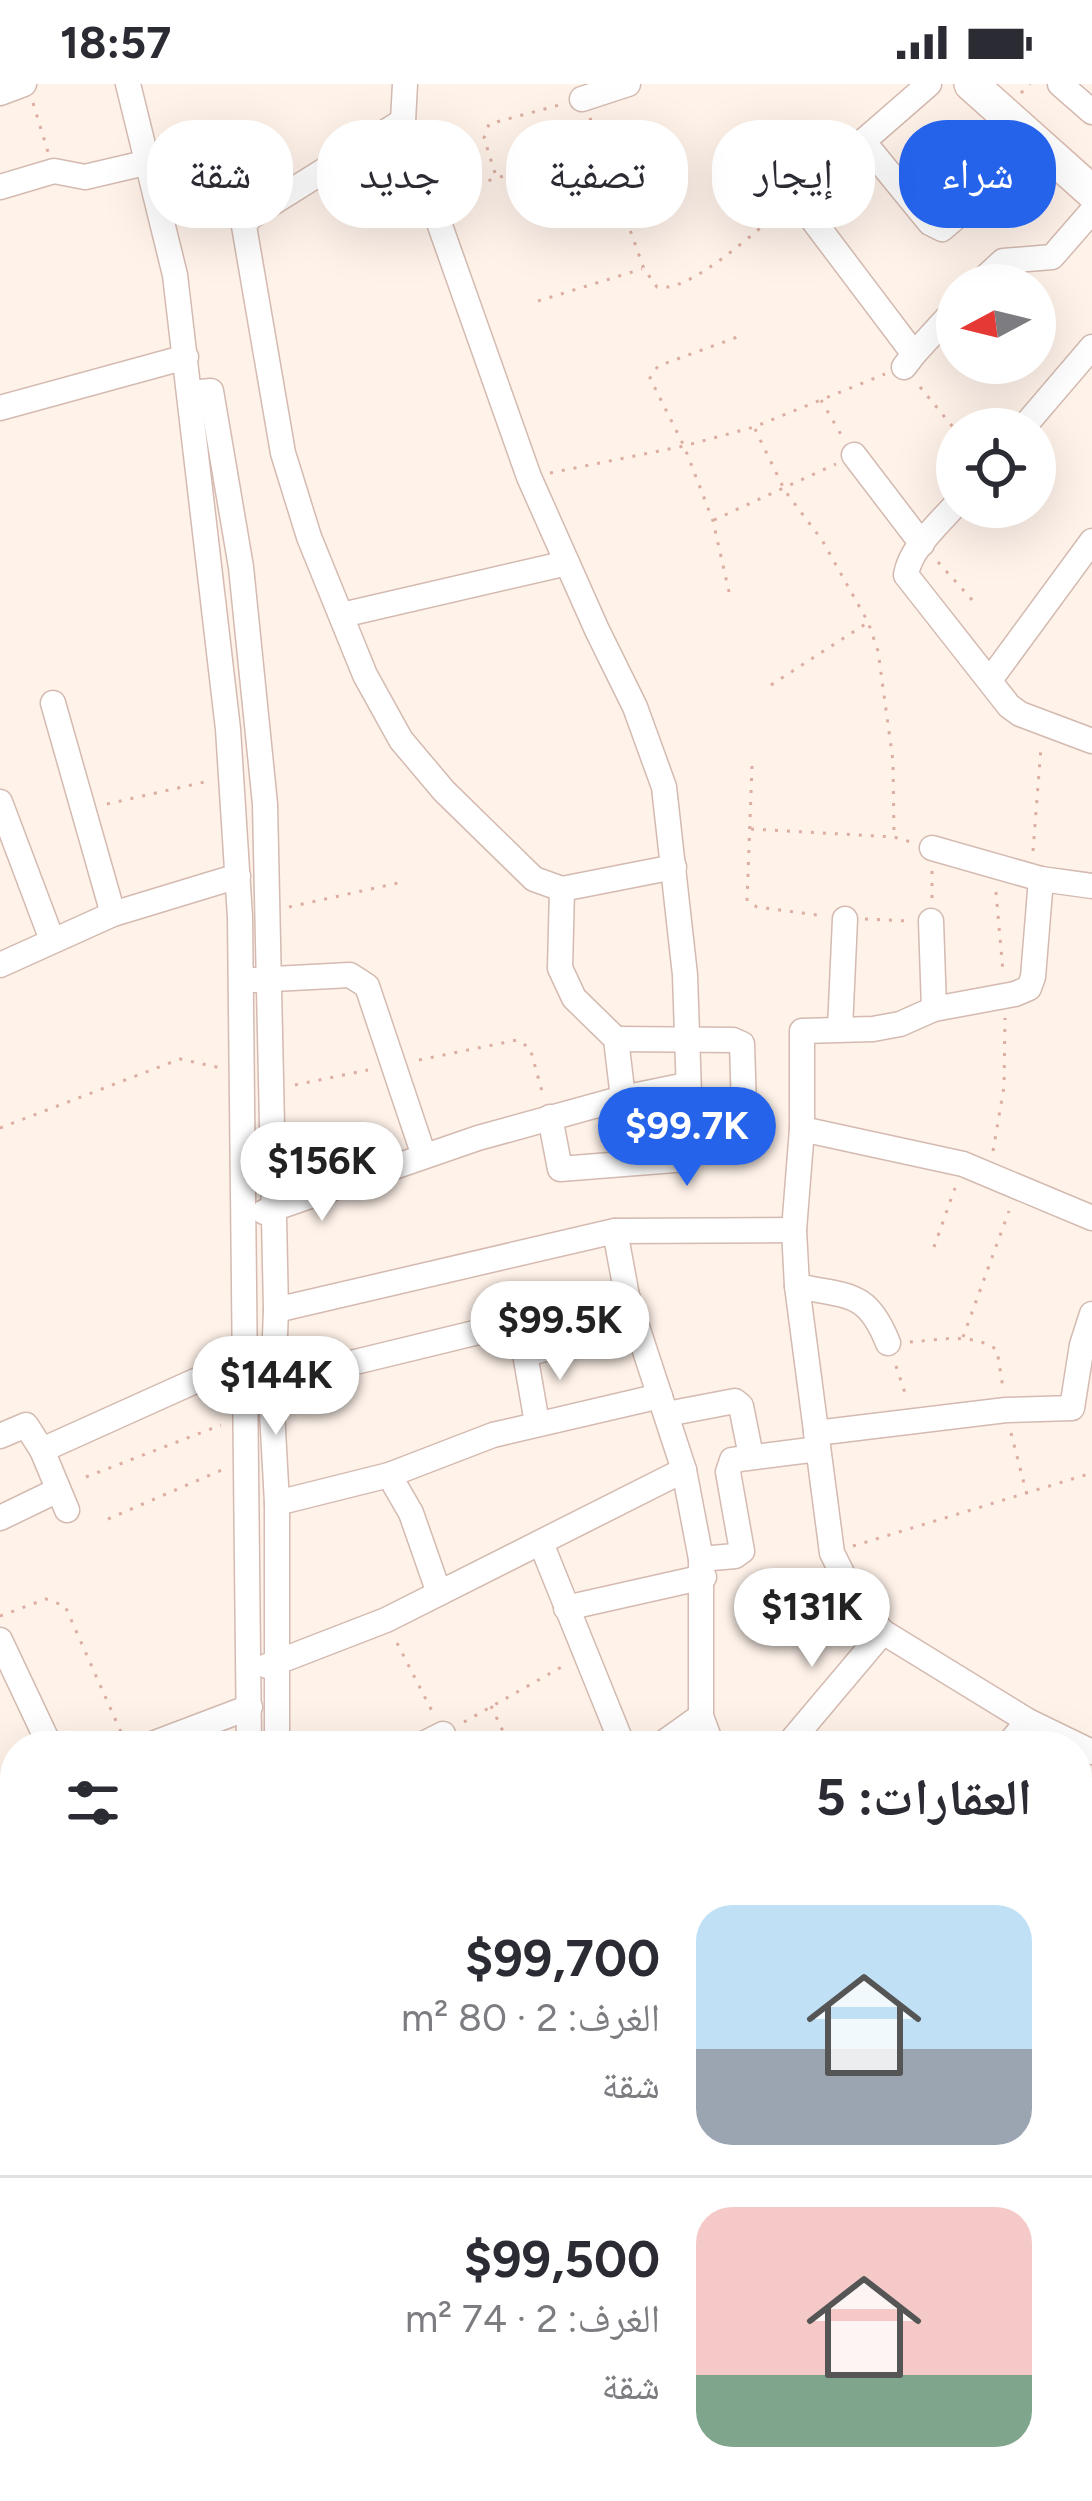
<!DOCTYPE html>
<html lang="ar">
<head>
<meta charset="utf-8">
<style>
	body { margin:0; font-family:Figtree,"Noto Naskh Arabic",sans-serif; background:#f7f7f7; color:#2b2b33; direction:rtl; height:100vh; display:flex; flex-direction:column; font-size:45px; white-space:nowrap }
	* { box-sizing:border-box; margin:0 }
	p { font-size:39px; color:#7c7c81 }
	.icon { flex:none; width:66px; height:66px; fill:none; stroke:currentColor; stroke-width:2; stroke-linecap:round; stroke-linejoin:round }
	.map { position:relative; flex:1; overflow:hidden; direction:ltr }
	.sheet { position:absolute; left:0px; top:1647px; width:1092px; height:771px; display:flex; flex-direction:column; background:#fff; border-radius:48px 48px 0 0; box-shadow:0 12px 48px #0002; direction:rtl }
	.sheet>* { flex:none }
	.guide { position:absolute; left:36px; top:36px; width:1020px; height:108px; direction:rtl; display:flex; gap:24px }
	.needle { width:78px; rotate:263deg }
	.buttons { position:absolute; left:936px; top:180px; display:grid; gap:24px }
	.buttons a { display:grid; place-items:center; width:120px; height:120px; border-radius:50%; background:#fff; box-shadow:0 12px 48px #0002; font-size:60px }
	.price { position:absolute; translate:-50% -102px; padding:0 27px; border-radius:42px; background:#fff; color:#222; font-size:39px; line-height:78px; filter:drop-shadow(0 3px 6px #0008) }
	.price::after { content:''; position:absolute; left:50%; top:72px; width:36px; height:27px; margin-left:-18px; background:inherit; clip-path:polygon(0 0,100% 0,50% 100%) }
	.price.on { background:#2563eb; color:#fff }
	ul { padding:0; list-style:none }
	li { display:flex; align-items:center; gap:36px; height:300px; padding:0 60px }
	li+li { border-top:3px solid #e1e1e2 }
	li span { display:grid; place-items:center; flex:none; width:336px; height:240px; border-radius:36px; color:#555 }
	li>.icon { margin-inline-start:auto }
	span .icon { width:144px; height:144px; fill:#fffc; stroke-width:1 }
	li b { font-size:51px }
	h2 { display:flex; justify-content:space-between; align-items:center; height:144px; padding:0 60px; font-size:51px }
	.tag { padding:0 42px; border-radius:48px; background:#fff; box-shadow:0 12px 48px #0002; font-size:42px; line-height:108px }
	.tag.on { background:#2563eb; color:#fff }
	.status { display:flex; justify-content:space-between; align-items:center; height:84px; padding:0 60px; background:#fff; direction:ltr }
	.status svg { height:33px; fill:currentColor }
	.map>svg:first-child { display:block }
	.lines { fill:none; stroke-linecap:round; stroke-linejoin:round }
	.street-casing { stroke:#d4bab0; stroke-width:27 }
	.secondary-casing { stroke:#dabbaf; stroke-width:36 }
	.path { stroke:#dcada0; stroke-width:3; stroke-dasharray:3 9; stroke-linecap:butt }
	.street { stroke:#fff; stroke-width:24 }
	.secondary { stroke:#fff; stroke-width:33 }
</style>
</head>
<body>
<div class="status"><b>18:57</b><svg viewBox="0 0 49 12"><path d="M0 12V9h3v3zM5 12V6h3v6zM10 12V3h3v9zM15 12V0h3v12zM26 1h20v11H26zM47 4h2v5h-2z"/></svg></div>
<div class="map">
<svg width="1092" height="2417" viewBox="0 0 1092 2417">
	<rect width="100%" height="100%" fill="#fef2e9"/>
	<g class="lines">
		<defs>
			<g id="street">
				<polyline points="128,0 175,191 228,645 240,833 249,1662"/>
				<polyline points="405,0 403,37 529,393 597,546 635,623 664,703 685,891 691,1069 687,1075 560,1085 550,1033"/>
				<polyline points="1060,0 1092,28"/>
				<polyline points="0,9 24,0"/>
				<polyline points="582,15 628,0"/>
				<polyline points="403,37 250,133 244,142 283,369 309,453 365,591 401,656 444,707 534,795 562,805 674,783"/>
				<polyline points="863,57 930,139 942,145 1041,61"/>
				<polyline points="0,103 54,87 85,93 149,78"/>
				<polyline points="977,201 1003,177 1052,173 1092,127"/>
				<polyline points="914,270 957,223"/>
				<polyline points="904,283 914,270 797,115 929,0"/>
				<polyline points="190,309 211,307 241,483 265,720 276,1226 272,1328 277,1419 277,1662"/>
				<polyline points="0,324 186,273"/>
				<polyline points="1022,345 1092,263"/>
				<polyline points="854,371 922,460"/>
				<path d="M957,419C939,440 910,464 906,491L1009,622L1020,630L1092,657"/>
				<polyline points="342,531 567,479"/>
				<polyline points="990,596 1092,457"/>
				<polyline points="53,619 113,830"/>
				<polyline points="0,718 52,856"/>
				<polyline points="932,764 1041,795 1092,802"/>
				<polyline points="1041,795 1033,893 1029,904 1015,910 934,925 900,940 873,945 802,947 802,1045 794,1146 797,1202 832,1469 857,1519 883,1548 1028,1637 1092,1668"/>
				<polyline points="562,805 560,884 574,914 616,955 623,1014"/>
				<polyline points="931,837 934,925"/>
				<polyline points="0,881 113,830 238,792"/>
				<polyline points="254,896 350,891 367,902 424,1072"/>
				<polyline points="840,945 845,835"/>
				<polyline points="616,955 733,956 742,960 745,1058"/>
				<polyline points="802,1045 963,1080 1092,1134"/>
				<polyline points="264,1128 478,1054 623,1014 686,1001"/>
				<polyline points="615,1147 627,1212 684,1386 701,1475 701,1632 712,1662"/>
				<path d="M797,1202C848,1213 867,1206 888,1259"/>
				<polyline points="276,1226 615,1147 794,1146"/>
				<polyline points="273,1298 627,1212"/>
				<polyline points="667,1330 735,1317 741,1322 751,1372"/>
				<polyline points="537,1339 525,1270 637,1243"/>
				<polyline points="816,1349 1006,1326 1072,1324 1082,1261 1092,1230"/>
				<polyline points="0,1352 26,1341 42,1366"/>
				<polyline points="389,1391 411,1429 439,1509"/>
				<polyline points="277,1419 389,1391 493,1351 660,1312"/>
				<polyline points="67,1426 42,1366 244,1275"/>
				<polyline points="0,1434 58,1406"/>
				<polyline points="541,1459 623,1662"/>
				<polyline points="701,1475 735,1472 742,1467 728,1388 732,1376 818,1365"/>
				<polyline points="566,1524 704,1493"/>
				<polyline points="0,1556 50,1662"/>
				<polyline points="267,1582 386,1536 684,1386"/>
				<polyline points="147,1662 250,1623"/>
				<polyline points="419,1662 443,1650"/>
				<polyline points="659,1662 701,1632"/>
				<polyline points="787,1662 883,1548"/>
				<polyline points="1007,1662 1028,1637"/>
				<polyline points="1077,1729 1092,1706"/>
				<polyline points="0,1733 15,1724"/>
				<polyline points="0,1873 4,1890 0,1902"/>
				<polyline points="1077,1876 1092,1848"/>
				<polyline points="1077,2016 1092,2015"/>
				<polyline points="1077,2042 1092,2041"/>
				<polyline points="0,2053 15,2087"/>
				<polyline points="0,2204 15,2197"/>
				<polyline points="0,2320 15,2313"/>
				<polyline points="1077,2360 1092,2359"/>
				<polyline points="831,2403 834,2417"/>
				<polyline points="904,2403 906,2417"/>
				<polyline points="152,2417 194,2403"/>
				<polyline points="240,2417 240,2403"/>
				<polyline points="283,2417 284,2403"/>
			</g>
			<polyline id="secondary" points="971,0 1092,108"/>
		</defs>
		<use href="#street" class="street-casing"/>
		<use href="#secondary" class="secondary-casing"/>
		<g class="path">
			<polyline points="1021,9 1030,0"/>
			<polyline points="33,19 48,68"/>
			<path d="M590,34L644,185L657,203C689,210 755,147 781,127"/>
			<polyline points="495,89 484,54 489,40 563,20"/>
			<polyline points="454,107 600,63"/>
			<polyline points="538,217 642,185"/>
			<polyline points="920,303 957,348"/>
			<polyline points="821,316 843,354"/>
			<polyline points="755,345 785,407 822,456 868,538 878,567 893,677 894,751"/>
			<polyline points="550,389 684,362 754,343 885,290"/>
			<polyline points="714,436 836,380"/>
			<polyline points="938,478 973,517"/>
			<polyline points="729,508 713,437 684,362 650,294 658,282 743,251"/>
			<polyline points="771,601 867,539"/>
			<polyline points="752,682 747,817 757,823 825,832"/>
			<polyline points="107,720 209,697"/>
			<polyline points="751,745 894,753 911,758"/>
			<polyline points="1033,767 1041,663"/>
			<polyline points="996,808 1003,888"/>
			<polyline points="932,814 932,787"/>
			<polyline points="289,823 398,799"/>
			<polyline points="865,835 909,837"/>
			<polyline points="419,976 517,956 530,964 543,1011"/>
			<polyline points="295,1001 368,986"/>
			<polyline points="0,1044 180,975 221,984"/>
			<polyline points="993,1067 1004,1003 1005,934"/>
			<polyline points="934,1163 955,1104"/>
			<polyline points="963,1253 1009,1127"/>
			<path d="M910,1258C938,1256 973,1248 997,1266L1003,1304"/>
			<polyline points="896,1282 906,1312"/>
			<polyline points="1011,1349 1027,1411"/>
			<polyline points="86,1393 221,1341"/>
			<polyline points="108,1435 224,1385"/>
			<polyline points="853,1462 1092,1389"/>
			<polyline points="0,1532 46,1515 65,1522 124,1655"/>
			<polyline points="397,1559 434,1631"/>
			<polyline points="491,1622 510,1662"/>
			<polyline points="464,1638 565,1581"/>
			<polyline points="878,1662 889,1658 899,1662"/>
			<polyline points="4,1755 15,1794"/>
			<polyline points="0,1955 15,1951"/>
			<polyline points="1077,2316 1081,2334"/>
			<polyline points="789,2403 792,2417"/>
		</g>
		<use href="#street" class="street"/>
		<use href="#secondary" class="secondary"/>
	</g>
</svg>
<div class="buttons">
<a><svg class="needle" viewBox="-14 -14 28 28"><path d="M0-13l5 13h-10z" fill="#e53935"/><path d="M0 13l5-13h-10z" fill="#7c7c81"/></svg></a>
<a><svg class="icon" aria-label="locate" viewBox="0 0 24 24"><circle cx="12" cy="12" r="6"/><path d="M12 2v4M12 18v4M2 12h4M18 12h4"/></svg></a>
</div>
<b class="price on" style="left:687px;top:1105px">$99.7K</b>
<b class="price" style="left:322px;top:1140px">$156K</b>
<b class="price" style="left:560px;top:1299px">$99.5K</b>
<b class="price" style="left:276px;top:1354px">$144K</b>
<b class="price" style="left:812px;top:1586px">$131K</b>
<div class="guide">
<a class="tag on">شراء</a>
<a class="tag">إيجار</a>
<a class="tag">تصفية</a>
<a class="tag">جديد</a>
<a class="tag">شقة</a>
</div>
<section class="sheet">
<h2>العقارات: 5<svg class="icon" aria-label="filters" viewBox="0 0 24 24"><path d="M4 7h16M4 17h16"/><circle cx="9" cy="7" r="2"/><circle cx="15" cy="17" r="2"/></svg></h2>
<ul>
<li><span style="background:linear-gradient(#bfe0f5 60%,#9aa5b1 0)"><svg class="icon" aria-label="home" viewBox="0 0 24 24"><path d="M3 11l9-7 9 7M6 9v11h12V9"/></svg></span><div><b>$99,700</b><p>الغرف: 2 · 80 m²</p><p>شقة</p></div></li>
<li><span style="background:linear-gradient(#f6c9c9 70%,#7fa58c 0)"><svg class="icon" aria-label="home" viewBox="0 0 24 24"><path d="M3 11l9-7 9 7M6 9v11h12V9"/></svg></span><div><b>$99,500</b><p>الغرف: 2 · 74 m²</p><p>شقة</p></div></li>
</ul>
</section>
</div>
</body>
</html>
